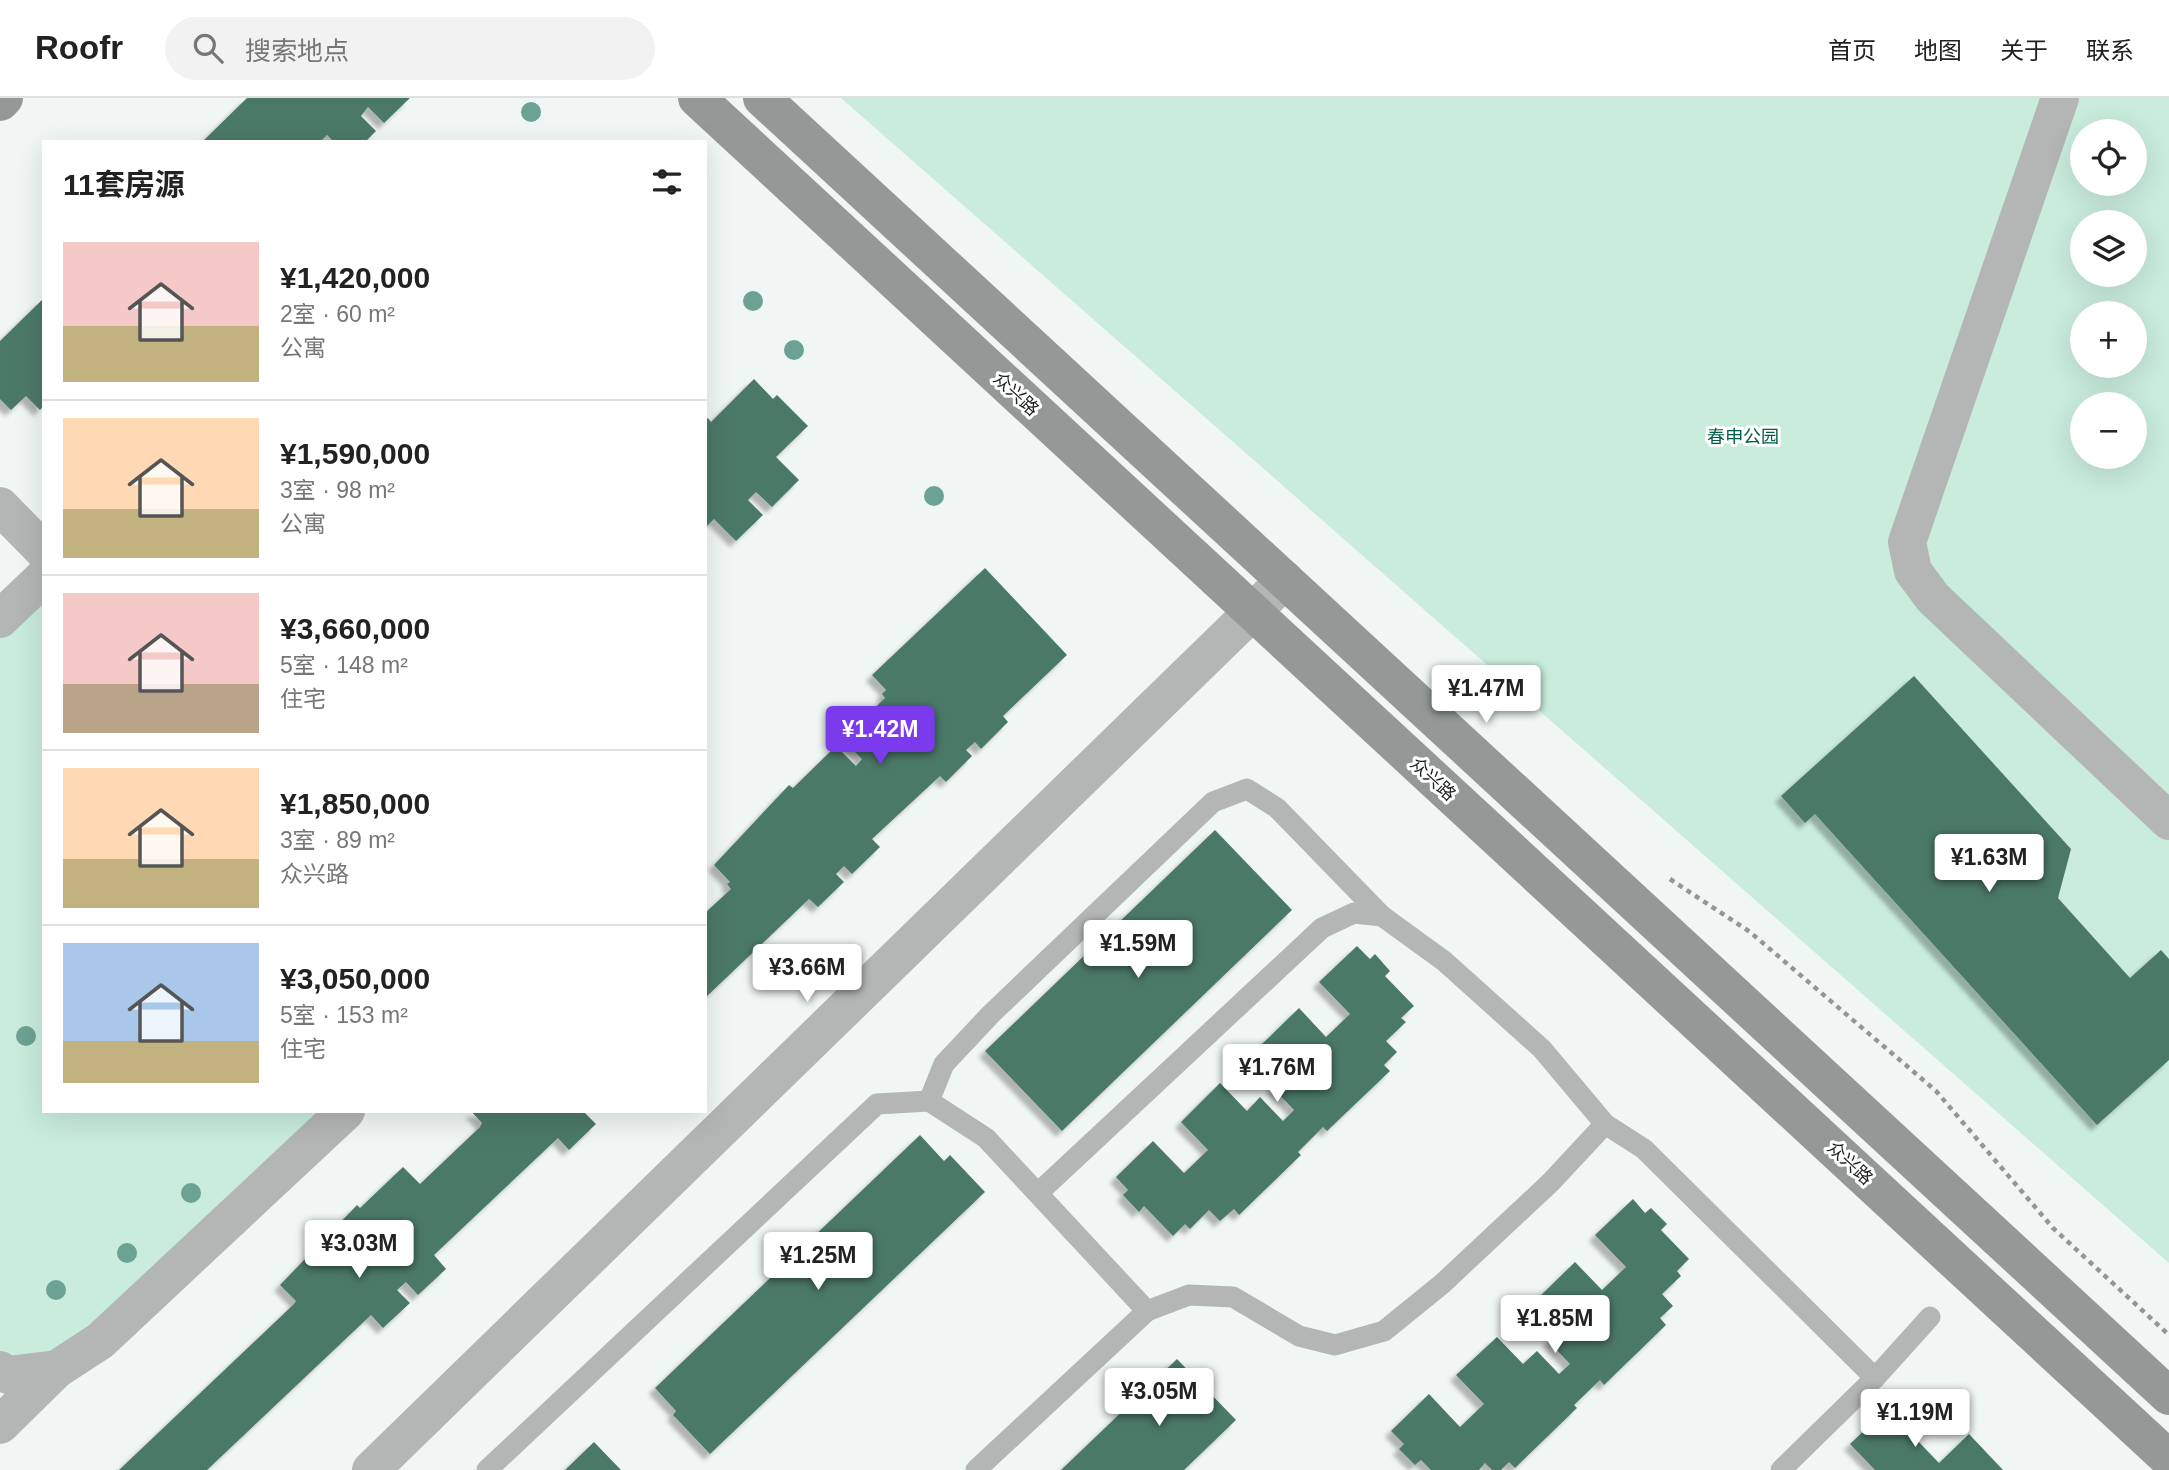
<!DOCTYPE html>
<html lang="zh">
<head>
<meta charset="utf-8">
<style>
	body { margin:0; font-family:Arial,"Noto Sans SC",sans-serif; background:#f2f2f2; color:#222; height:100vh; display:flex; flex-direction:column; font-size:26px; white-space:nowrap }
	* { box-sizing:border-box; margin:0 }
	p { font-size:23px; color:#767676 }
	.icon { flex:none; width:38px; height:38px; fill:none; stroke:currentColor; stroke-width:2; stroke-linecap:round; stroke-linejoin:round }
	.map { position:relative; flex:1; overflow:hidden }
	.drawer { position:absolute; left:42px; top:42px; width:665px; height:973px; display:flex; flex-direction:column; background:#fff; border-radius:0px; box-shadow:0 7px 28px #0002 }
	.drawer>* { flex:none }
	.fabs { position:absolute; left:2070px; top:21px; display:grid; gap:14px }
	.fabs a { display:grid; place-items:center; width:77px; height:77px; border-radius:50%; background:#fff; box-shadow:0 7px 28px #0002; font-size:35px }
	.price { position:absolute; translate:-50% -60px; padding:0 16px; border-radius:7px; background:#fff; color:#222; font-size:23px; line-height:46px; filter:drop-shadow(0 2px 4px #0008) }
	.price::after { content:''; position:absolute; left:50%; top:42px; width:21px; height:16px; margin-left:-10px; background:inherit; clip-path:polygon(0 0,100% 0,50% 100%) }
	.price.on { background:#7c3aed; color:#fff }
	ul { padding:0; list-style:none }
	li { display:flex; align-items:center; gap:21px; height:175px; padding:0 21px }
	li+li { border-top:2px solid #e0e0e0 }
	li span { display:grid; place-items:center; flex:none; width:196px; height:140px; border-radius:0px; color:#555 }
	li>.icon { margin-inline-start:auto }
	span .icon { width:84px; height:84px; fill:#fffc; stroke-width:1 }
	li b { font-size:30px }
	h2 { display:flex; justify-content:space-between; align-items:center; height:84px; padding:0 21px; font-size:30px }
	header { display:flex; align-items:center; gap:42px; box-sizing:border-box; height:98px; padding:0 35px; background:#fff; border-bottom:2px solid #e0e0e0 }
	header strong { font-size:33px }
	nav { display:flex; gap:38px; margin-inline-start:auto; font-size:24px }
	.search { width:490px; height:63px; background:#f2f2f2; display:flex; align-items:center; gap:18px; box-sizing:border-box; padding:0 24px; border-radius:38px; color:#767676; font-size:26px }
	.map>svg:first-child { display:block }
	.green { fill:#c9ecdd; fill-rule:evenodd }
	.building { fill:#4c7968; filter:url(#shadow) }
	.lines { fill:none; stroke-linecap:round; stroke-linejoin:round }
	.path { stroke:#929694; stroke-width:4.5; stroke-dasharray:5 5; stroke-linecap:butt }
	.lane { stroke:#b4b6b5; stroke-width:21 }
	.street { stroke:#b4b6b5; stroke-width:38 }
	.secondary { stroke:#949896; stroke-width:38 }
	.tree { fill:#6ca293 }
	.labels { text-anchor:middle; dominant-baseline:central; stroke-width:6; stroke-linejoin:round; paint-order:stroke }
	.street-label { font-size:18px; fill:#1d1f1e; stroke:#fff }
	.park-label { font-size:18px; fill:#005d45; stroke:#fff }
</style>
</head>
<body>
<header>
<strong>Roofr</strong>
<div class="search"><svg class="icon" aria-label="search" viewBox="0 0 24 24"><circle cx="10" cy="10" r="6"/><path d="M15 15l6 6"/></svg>搜索地点</div>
<nav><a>首页</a><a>地图</a><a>关于</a><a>联系</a></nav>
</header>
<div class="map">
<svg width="2169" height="1372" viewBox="0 0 2169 1372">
	<defs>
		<filter id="shadow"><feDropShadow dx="-6" dy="6" stdDeviation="2" flood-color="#0004"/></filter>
	</defs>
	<rect width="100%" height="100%" fill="#f0f6f3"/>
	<g class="green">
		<path d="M841,0H2169V1165ZM2082,33H2135V86H2082ZM2082,124H2135V177H2082ZM2082,215H2135V268H2082ZM2082,306H2135V359H2082Z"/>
		<polygon points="44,494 44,1013 333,1013 101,1230 47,1262 0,1261 0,536"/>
	</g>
	<g class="building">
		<polygon points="247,0 410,0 384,25 368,9 361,18 376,33 365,44 334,44 327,37 320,44 202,44"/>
		<polygon points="44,200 44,308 40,312 26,298 11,312 0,301 0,243"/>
		<polygon points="754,281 773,301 777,297 808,328 776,359 799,382 772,409 756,394 748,402 763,417 736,443 714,421 705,430 705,323 708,320 711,324"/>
		<polygon points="985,470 1067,557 1003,618 1008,624 981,651 975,644 966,652 972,658 946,684 940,678 872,741 880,749 852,776 844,768 836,776 844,784 818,809 809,801 705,900 705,815 731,791 727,786 730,784 714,767 789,687 793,690 836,648 856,668 862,661 842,641 885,600 882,596 886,592 872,577"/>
		<polygon points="1914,578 2071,751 2058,800 2130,880 2161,852 2169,861 2169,962 2097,1027 1815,716 1805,725 1781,698"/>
		<polygon points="1215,732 1292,812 1062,1033 985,953"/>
		<polygon points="1357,848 1370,861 1375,856 1390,873 1385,878 1414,908 1401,920 1406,924 1386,943 1397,954 1384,967 1390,973 1327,1033 1323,1029 1298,1054 1301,1057 1239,1117 1234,1111 1220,1123 1209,1112 1190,1131 1185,1126 1173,1138 1144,1108 1139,1114 1123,1097 1128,1092 1116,1079 1153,1043 1184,1075 1208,1052 1181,1024 1220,985 1247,1013 1260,999 1283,1023 1294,1012 1272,989 1285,977 1259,949 1299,910 1326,939 1350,916 1319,884"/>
		<polygon points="471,1013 583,1013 596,1026 569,1052 558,1040 434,1157 446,1171 418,1197 406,1184 397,1192 410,1205 383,1230 371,1217 207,1372 119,1372 294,1206 296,1203 280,1187 357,1107 360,1110 403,1069 420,1086 480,1029 482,1025"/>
		<polygon points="920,1037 944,1063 950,1057 985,1094 710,1356 673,1317 676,1313 655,1290"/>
		<polygon points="1633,1101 1645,1115 1651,1110 1667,1126 1661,1132 1689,1161 1677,1173 1681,1178 1662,1196 1673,1208 1660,1220 1666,1227 1604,1287 1600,1282 1574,1307 1577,1310 1515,1370 1509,1364 1501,1372 1492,1372 1485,1365 1479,1372 1431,1372 1421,1362 1415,1367 1399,1351 1404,1346 1391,1333 1429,1296 1460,1329 1484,1306 1456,1277 1497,1239 1523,1266 1537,1253 1559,1276 1570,1266 1548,1243 1561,1230 1535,1203 1575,1164 1602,1192 1626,1169 1595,1137"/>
		<polygon points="1177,1261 1236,1322 1184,1372 1061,1372"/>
		<polygon points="1888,1310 1900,1323 1905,1318 1921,1335 1915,1340 1939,1365 1969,1336 2003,1372 1875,1372 1850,1346"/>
		<polygon points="594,1344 621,1372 565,1372"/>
	</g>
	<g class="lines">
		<polyline class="path" points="1670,781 1750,834 1936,993 2053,1130 2169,1237"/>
		<g class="lane">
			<polyline points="929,1003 944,966 991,916 1213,704 1247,691 1277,710 1382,818 1444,863 1542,951 1605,1026 1644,1051 1875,1280"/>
			<polyline points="1038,1095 1322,830 1354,815 1382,818"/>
			<polyline points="487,1372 877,1006 929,1003 986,1040 1147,1213"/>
			<polyline points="976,1372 1147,1213 1189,1197 1233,1199 1299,1238 1335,1247 1384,1233 1442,1186 1551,1084 1605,1026"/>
			<polyline points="1781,1372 1875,1280 1930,1219"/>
		</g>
		<g class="street">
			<polyline points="2060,0 1907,444 1913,473 1933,500 2169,723"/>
			<polyline points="0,408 44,453"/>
			<polyline points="0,521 44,479"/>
			<polyline points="0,1272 8,1277 57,1271 100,1243 346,1013"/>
			<polyline points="0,1327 57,1271"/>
			<polyline points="371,1372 1285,482"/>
		</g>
		<g class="secondary">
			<polyline points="697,0 2169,1361"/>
			<polyline points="762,0 2169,1298"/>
			<polyline points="0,4 4,0"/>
		</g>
	</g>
	<g class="tree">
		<circle cx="531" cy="14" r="10"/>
		<circle cx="753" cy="203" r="10"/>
		<circle cx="794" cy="252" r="10"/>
		<circle cx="934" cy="398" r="10"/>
		<circle cx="26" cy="938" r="10"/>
		<circle cx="191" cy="1095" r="10"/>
		<circle cx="127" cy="1155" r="10"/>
		<circle cx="56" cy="1192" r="10"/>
	</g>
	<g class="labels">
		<g class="street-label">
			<text transform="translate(1016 296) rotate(43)">众兴路</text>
			<text transform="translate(1433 681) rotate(43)">众兴路</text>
			<text transform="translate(1850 1065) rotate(43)">众兴路</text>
		</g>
		<g class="park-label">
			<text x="1743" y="339">春申公园</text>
		</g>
	</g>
</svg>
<div class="fabs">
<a><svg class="icon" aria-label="locate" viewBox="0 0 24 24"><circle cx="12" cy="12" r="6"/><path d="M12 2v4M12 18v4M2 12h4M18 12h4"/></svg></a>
<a><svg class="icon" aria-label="layers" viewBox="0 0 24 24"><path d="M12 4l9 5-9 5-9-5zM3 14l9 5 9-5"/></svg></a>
<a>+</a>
<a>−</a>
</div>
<b class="price" style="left:1486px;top:627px">¥1.47M</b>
<b class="price on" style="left:880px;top:668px">¥1.42M</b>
<b class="price" style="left:1989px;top:796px">¥1.63M</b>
<b class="price" style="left:1138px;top:882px">¥1.59M</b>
<b class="price" style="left:807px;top:906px">¥3.66M</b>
<b class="price" style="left:1277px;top:1006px">¥1.76M</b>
<b class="price" style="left:359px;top:1182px">¥3.03M</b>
<b class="price" style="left:818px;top:1194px">¥1.25M</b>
<b class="price" style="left:1555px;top:1257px">¥1.85M</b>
<b class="price" style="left:1159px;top:1330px">¥3.05M</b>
<b class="price" style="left:1915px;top:1351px">¥1.19M</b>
<section class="drawer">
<h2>11套房源<svg class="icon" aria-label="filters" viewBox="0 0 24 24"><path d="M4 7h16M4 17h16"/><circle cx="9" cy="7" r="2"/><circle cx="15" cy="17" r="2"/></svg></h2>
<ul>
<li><span style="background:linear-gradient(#f6c9c9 60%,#c2b280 0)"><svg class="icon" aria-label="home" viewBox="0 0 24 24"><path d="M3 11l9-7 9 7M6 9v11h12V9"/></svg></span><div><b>¥1,420,000</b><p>2室 · 60 m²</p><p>公寓</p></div></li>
<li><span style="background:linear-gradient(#ffd9b3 65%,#c2b280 0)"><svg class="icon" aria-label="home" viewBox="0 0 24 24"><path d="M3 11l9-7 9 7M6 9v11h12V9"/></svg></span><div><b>¥1,590,000</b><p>3室 · 98 m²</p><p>公寓</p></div></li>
<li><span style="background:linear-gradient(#f6c9c9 65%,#b9a48a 0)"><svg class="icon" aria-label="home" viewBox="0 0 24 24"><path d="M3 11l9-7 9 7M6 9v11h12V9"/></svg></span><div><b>¥3,660,000</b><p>5室 · 148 m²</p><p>住宅</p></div></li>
<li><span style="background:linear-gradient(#ffd9b3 65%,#c2b280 0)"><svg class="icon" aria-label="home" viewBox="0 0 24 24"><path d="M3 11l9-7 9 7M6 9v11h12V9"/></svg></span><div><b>¥1,850,000</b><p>3室 · 89 m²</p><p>众兴路</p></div></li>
<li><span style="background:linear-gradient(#a9c7e8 70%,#c2b280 0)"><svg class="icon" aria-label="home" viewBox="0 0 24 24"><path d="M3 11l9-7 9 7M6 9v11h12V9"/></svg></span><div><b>¥3,050,000</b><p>5室 · 153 m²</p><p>住宅</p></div></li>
</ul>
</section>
</div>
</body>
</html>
